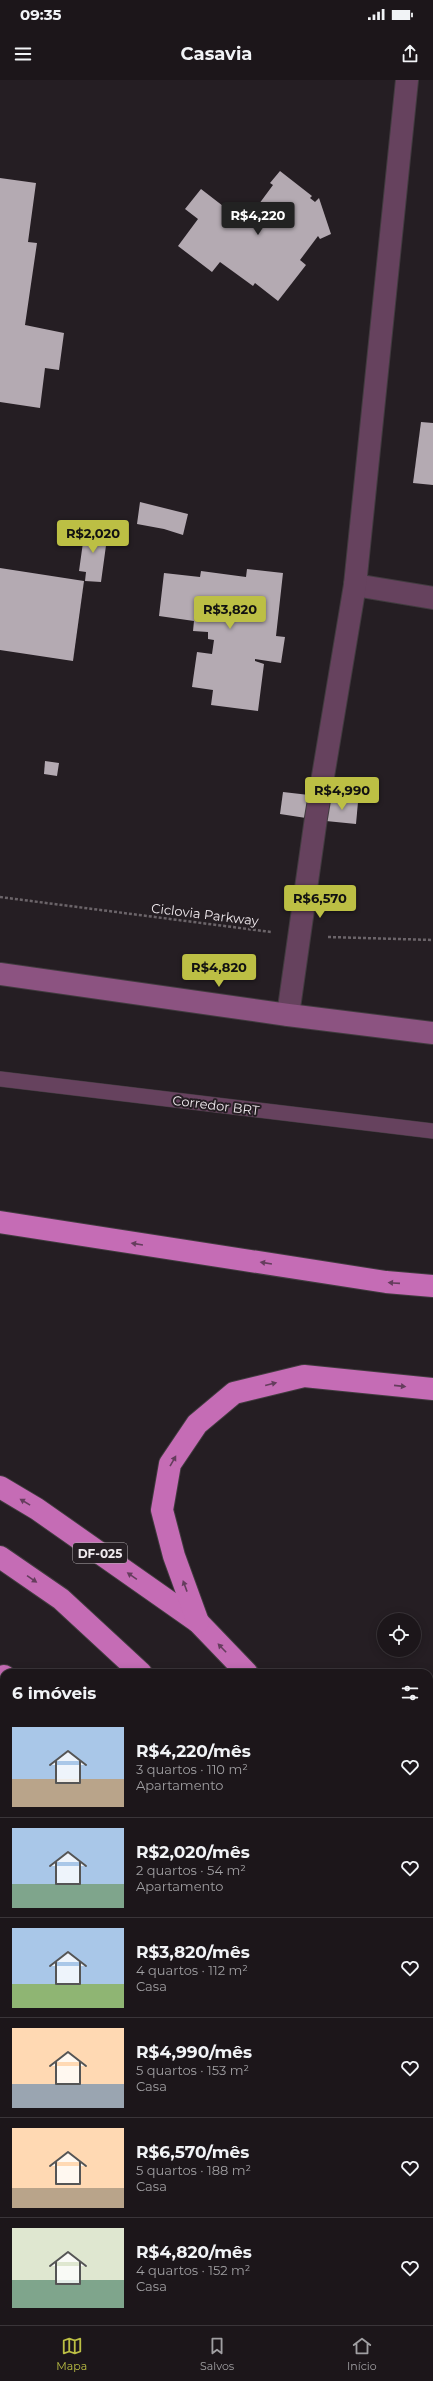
<!DOCTYPE html>
<html lang="pt">
<head>
<meta charset="utf-8">
<style>
	body { margin:0; font-family:Montserrat,sans-serif; background:#251f23; color:#f1f3f6; height:100vh; display:flex; flex-direction:column; font-size:15px; white-space:nowrap }
	* { box-sizing:border-box; margin:0 }
	p { font-size:13px; color:#a09fa2 }
	.icon { flex:none; width:22px; height:22px; fill:none; stroke:currentColor; stroke-width:2; stroke-linecap:round; stroke-linejoin:round }
	.map { position:relative; flex:1; overflow:hidden }
	.side { position:absolute; left:0px; top:1589px; width:433px; height:656px; display:flex; flex-direction:column; background:#1c161a; border-radius:12px 12px 0 0; box-shadow:0 2px 10px #0003,0 0 0 1px #3a3539 }
	.side>* { flex:none }
	.tools { position:absolute; left:377px; top:1533px; display:grid; gap:8px }
	.tools a { display:grid; place-items:center; width:44px; height:44px; border-radius:50%; background:#1c161a; box-shadow:0 2px 10px #0003,0 0 0 1px #3a3539; font-size:20px }
	.price { position:absolute; translate:-50% -34px; padding:0 9px; border-radius:4px; background:#bcbf44; color:#111; font-size:13px; line-height:26px; filter:drop-shadow(0 1px 2px #0008) }
	.price::after { content:''; position:absolute; left:50%; top:24px; width:12px; height:9px; margin-left:-6px; background:inherit; clip-path:polygon(0 0,100% 0,50% 100%) }
	.price.current { background:#222; color:#fff }
	ul { padding:0; list-style:none }
	li { display:flex; align-items:center; gap:12px; height:100px; padding:0 12px }
	li+li { border-top:1px solid #3a3539 }
	li span { display:grid; place-items:center; flex:none; width:112px; height:80px; border-radius:0px; color:#555 }
	li>.icon { margin-inline-start:auto }
	span .icon { width:48px; height:48px; fill:#fffc; stroke-width:1 }
	li b { font-size:17px }
	h2 { display:flex; justify-content:space-between; align-items:center; height:48px; padding:0 12px; font-size:17px }
	.status { display:flex; justify-content:space-between; align-items:center; height:28px; padding:0 20px; background:#1c161a; direction:ltr }
	.status svg { height:11px; fill:currentColor }
	header { display:flex; justify-content:space-between; align-items:center; height:52px; padding:0 12px; background:#1c161a; font-size:18px; font-weight:700 }
	.menu { display:flex; justify-content:space-around; align-items:center; height:56px; border-top:1px solid #3a3539; background:#1c161a; font-size:11px; color:#a09fa2 }
	.menu a { display:grid; justify-items:center; gap:2px }
	.menu .current { color:#bcbf44 }
	.map>svg:first-child { display:block }
	.building { fill:#b4aab2 }
	.lines { fill:none; stroke-linecap:round; stroke-linejoin:round }
	.lane-casing { stroke:#413b3f; stroke-width:16 }
	.street-casing { stroke:#413b3f; stroke-width:24 }
	.secondary-casing { stroke:#413b3f; stroke-width:24 }
	.highway-casing { stroke:#413b3f; stroke-width:24 }
	.path { stroke:#6b6469; stroke-width:2.5; stroke-dasharray:3 2; stroke-linecap:butt }
	.lane { stroke:#66425e; stroke-width:15 }
	.street { stroke:#66425e; stroke-width:22 }
	.secondary { stroke:#8c5381; stroke-width:22 }
	.highway { stroke:#c56cb5; stroke-width:22 }
	.oneway { fill:#653d5d }
	.labels { text-anchor:middle; dominant-baseline:central; stroke-width:4; stroke-linejoin:round; paint-order:stroke }
	.shield { fill:#251e23; stroke:#b3adb1; stroke-width:1 }
	.shield-label { font-size:12px; font-weight:bold; fill:#f0eaee }
	.street-label { font-size:13px; fill:#f0eaee; stroke:#251e23 }
</style>
</head>
<body>
<div class="status"><b>09:35</b><svg viewBox="0 0 49 12"><path d="M0 12V9h3v3zM5 12V6h3v6zM10 12V3h3v9zM15 12V0h3v12zM26 1h20v11H26zM47 4h2v5h-2z"/></svg></div>
<header><svg class="icon" aria-label="menu" viewBox="0 0 24 24"><path d="M4 6h16M4 12h16M4 18h16"/></svg>Casavia<svg class="icon" aria-label="share" viewBox="0 0 24 24"><path d="M12 15V3M7 8l5-5 5 5M5 13v7h14v-7"/></svg></header>
<div class="map">
<svg width="433" height="2245" viewBox="0 0 433 2245">
	<rect width="100%" height="100%" fill="#251e23"/>
	<g class="building">
		<polygon points="280,91 312,116 310,118 315,122 319,118 331,154 320,159 318,156 300,180 306,185 278,221 255,203 253,206 220,182 212,192 178,166 198,139 185,129 201,109 245,143 273,105 270,103"/>
		<polygon points="0,98 36,103 28,162 37,163 25,245 64,253 59,290 45,288 40,328 0,322"/>
		<polygon points="421,342 433,343 433,405 413,403"/>
		<polygon points="140,422 188,434 183,455 164,449 137,444"/>
		<polygon points="85,448 108,451 101,502 85,501 86,492 79,491"/>
		<polygon points="0,488 84,501 73,581 0,570"/>
		<polygon points="247,489 283,493 276,556 285,557 281,583 255,579 255,581 264,584 258,631 211,625 213,610 192,607 197,572 212,574 214,560 208,559 208,552 193,551 194,541 159,536 164,493 200,497 201,491 246,497"/>
		<polygon points="45,681 59,683 57,696 44,694"/>
		<polygon points="283,712 309,715 306,738 280,734"/>
		<polygon points="329,718 358,722 356,744 326,741"/>
	</g>
	<g class="lines">
		<defs>
			<polyline id="lane" points="0,999 433,1051"/>
			<g id="street">
				<polyline points="355,505 433,518"/>
				<polyline points="288,935 316,738 355,505 407,0"/>
			</g>
			<polyline id="secondary" points="0,894 288,935 433,953"/>
			<g id="highway">
				<polyline points="0,1142 386,1202 433,1206"/>
				<polyline points="0,1407 37,1429 198,1542 247,1593"/>
				<polyline points="0,1477 61,1519 141,1593"/>
				<polyline points="198,1542 174,1476 162,1430 170,1384 197,1344 234,1313 304,1296 433,1309"/>
				<polyline points="0,1598 4,1596"/>
				<polyline points="429,1767 433,1763"/>
				<polyline points="429,1789 433,1793"/>
				<polyline points="429,1900 433,1905"/>
				<polyline points="429,1942 433,1938"/>
				<polyline points="0,2060 4,2060"/>
				<polyline points="0,2193 4,2189"/>
				<polyline points="76,2245 80,2241"/>
				<polyline points="160,2245 165,2241"/>
			</g>
		</defs>
		<use href="#lane" class="lane-casing"/>
		<use href="#street" class="street-casing"/>
		<use href="#secondary" class="secondary-casing"/>
		<use href="#highway" class="highway-casing"/>
		<g class="path">
			<polyline points="0,817 271,852"/>
			<polyline points="328,857 433,860"/>
		</g>
		<use href="#lane" class="lane"/>
		<use href="#street" class="street"/>
		<use href="#secondary" class="secondary"/>
		<use href="#highway" class="highway"/>
	</g>
	<defs><path id="oneway-solid" d="M-6-.8H1V-3.2L6.5 0L1 3.2V.8H-6Z"/></defs>
	<g class="oneway">
		<use href="#oneway-solid" transform="translate(137 1164) rotate(-171)"/>
		<use href="#oneway-solid" transform="translate(266 1183) rotate(-171)"/>
		<use href="#oneway-solid" transform="translate(394 1203) rotate(-176)"/>
		<use href="#oneway-solid" transform="translate(271 1304) rotate(-14)"/>
		<use href="#oneway-solid" transform="translate(400 1306) rotate(6)"/>
		<use href="#oneway-solid" transform="translate(173 1381) rotate(-60)"/>
		<use href="#oneway-solid" transform="translate(25 1422) rotate(-149)"/>
		<use href="#oneway-solid" transform="translate(132 1496) rotate(-145)"/>
		<use href="#oneway-solid" transform="translate(32 1499) rotate(34)"/>
		<use href="#oneway-solid" transform="translate(185 1506) rotate(-110)"/>
		<use href="#oneway-solid" transform="translate(222 1568) rotate(-134)"/>
	</g>
	<g class="labels">
		<rect class="shield" x="73" y="1463" width="54" height="20" rx="3"/>
		<g class="shield-label">
			<text x="100" y="1473">DF-025</text>
		</g>
		<g class="street-label">
			<text transform="translate(205 834) rotate(7)">Ciclovia Parkway</text>
			<text transform="translate(216 1025) rotate(7)">Corredor BRT</text>
		</g>
	</g>
</svg>
<div class="tools">
<a><svg class="icon" aria-label="locate" viewBox="0 0 24 24"><circle cx="12" cy="12" r="6"/><path d="M12 2v4M12 18v4M2 12h4M18 12h4"/></svg></a>
</div>
<b class="price current" style="left:258px;top:156px">R$4,220</b>
<b class="price" style="left:93px;top:474px">R$2,020</b>
<b class="price" style="left:230px;top:550px">R$3,820</b>
<b class="price" style="left:342px;top:731px">R$4,990</b>
<b class="price" style="left:320px;top:839px">R$6,570</b>
<b class="price" style="left:219px;top:908px">R$4,820</b>
<section class="side">
<h2>6 imóveis<svg class="icon" aria-label="filters" viewBox="0 0 24 24"><path d="M4 7h16M4 17h16"/><circle cx="9" cy="7" r="2"/><circle cx="15" cy="17" r="2"/></svg></h2>
<ul>
<li><span style="background:linear-gradient(#a9c7e8 65%,#b9a48a 0)"><svg class="icon" aria-label="home" viewBox="0 0 24 24"><path d="M3 11l9-7 9 7M6 9v11h12V9"/></svg></span><div><b>R$4,220/mês</b><p>3 quartos · 110 m²</p><p>Apartamento</p></div><svg class="icon" aria-label="heart" viewBox="0 0 24 24"><path d="M12 20l-8-8c-3-5 5-10 8-4 3-6 11-1 8 4z"/></svg></li>
<li><span style="background:linear-gradient(#a9c7e8 70%,#7fa58c 0)"><svg class="icon" aria-label="home" viewBox="0 0 24 24"><path d="M3 11l9-7 9 7M6 9v11h12V9"/></svg></span><div><b>R$2,020/mês</b><p>2 quartos · 54 m²</p><p>Apartamento</p></div><svg class="icon" aria-label="heart" viewBox="0 0 24 24"><path d="M12 20l-8-8c-3-5 5-10 8-4 3-6 11-1 8 4z"/></svg></li>
<li><span style="background:linear-gradient(#a9c7e8 70%,#8fb573 0)"><svg class="icon" aria-label="home" viewBox="0 0 24 24"><path d="M3 11l9-7 9 7M6 9v11h12V9"/></svg></span><div><b>R$3,820/mês</b><p>4 quartos · 112 m²</p><p>Casa</p></div><svg class="icon" aria-label="heart" viewBox="0 0 24 24"><path d="M12 20l-8-8c-3-5 5-10 8-4 3-6 11-1 8 4z"/></svg></li>
<li><span style="background:linear-gradient(#ffd9b3 70%,#9aa5b1 0)"><svg class="icon" aria-label="home" viewBox="0 0 24 24"><path d="M3 11l9-7 9 7M6 9v11h12V9"/></svg></span><div><b>R$4,990/mês</b><p>5 quartos · 153 m²</p><p>Casa</p></div><svg class="icon" aria-label="heart" viewBox="0 0 24 24"><path d="M12 20l-8-8c-3-5 5-10 8-4 3-6 11-1 8 4z"/></svg></li>
<li><span style="background:linear-gradient(#ffd9b3 75%,#b9a48a 0)"><svg class="icon" aria-label="home" viewBox="0 0 24 24"><path d="M3 11l9-7 9 7M6 9v11h12V9"/></svg></span><div><b>R$6,570/mês</b><p>5 quartos · 188 m²</p><p>Casa</p></div><svg class="icon" aria-label="heart" viewBox="0 0 24 24"><path d="M12 20l-8-8c-3-5 5-10 8-4 3-6 11-1 8 4z"/></svg></li>
<li><span style="background:linear-gradient(#dfe7d0 65%,#7fa58c 0)"><svg class="icon" aria-label="home" viewBox="0 0 24 24"><path d="M3 11l9-7 9 7M6 9v11h12V9"/></svg></span><div><b>R$4,820/mês</b><p>4 quartos · 152 m²</p><p>Casa</p></div><svg class="icon" aria-label="heart" viewBox="0 0 24 24"><path d="M12 20l-8-8c-3-5 5-10 8-4 3-6 11-1 8 4z"/></svg></li>
</ul>
</section>
</div>
<nav class="menu">
<a class="current"><svg class="icon" aria-label="map" viewBox="0 0 24 24"><path d="M3 6l6-2 6 2 6-2v14l-6 2-6-2-6 2zM9 4v14M15 6v14"/></svg>Mapa</a>
<a><svg class="icon" aria-label="saved" viewBox="0 0 24 24"><path d="M7 4h10v16l-5-4-5 4z"/></svg>Salvos</a>
<a><svg class="icon" aria-label="home" viewBox="0 0 24 24"><path d="M3 11l9-7 9 7M6 9v11h12V9"/></svg>Início</a>
</nav>
</body>
</html>
